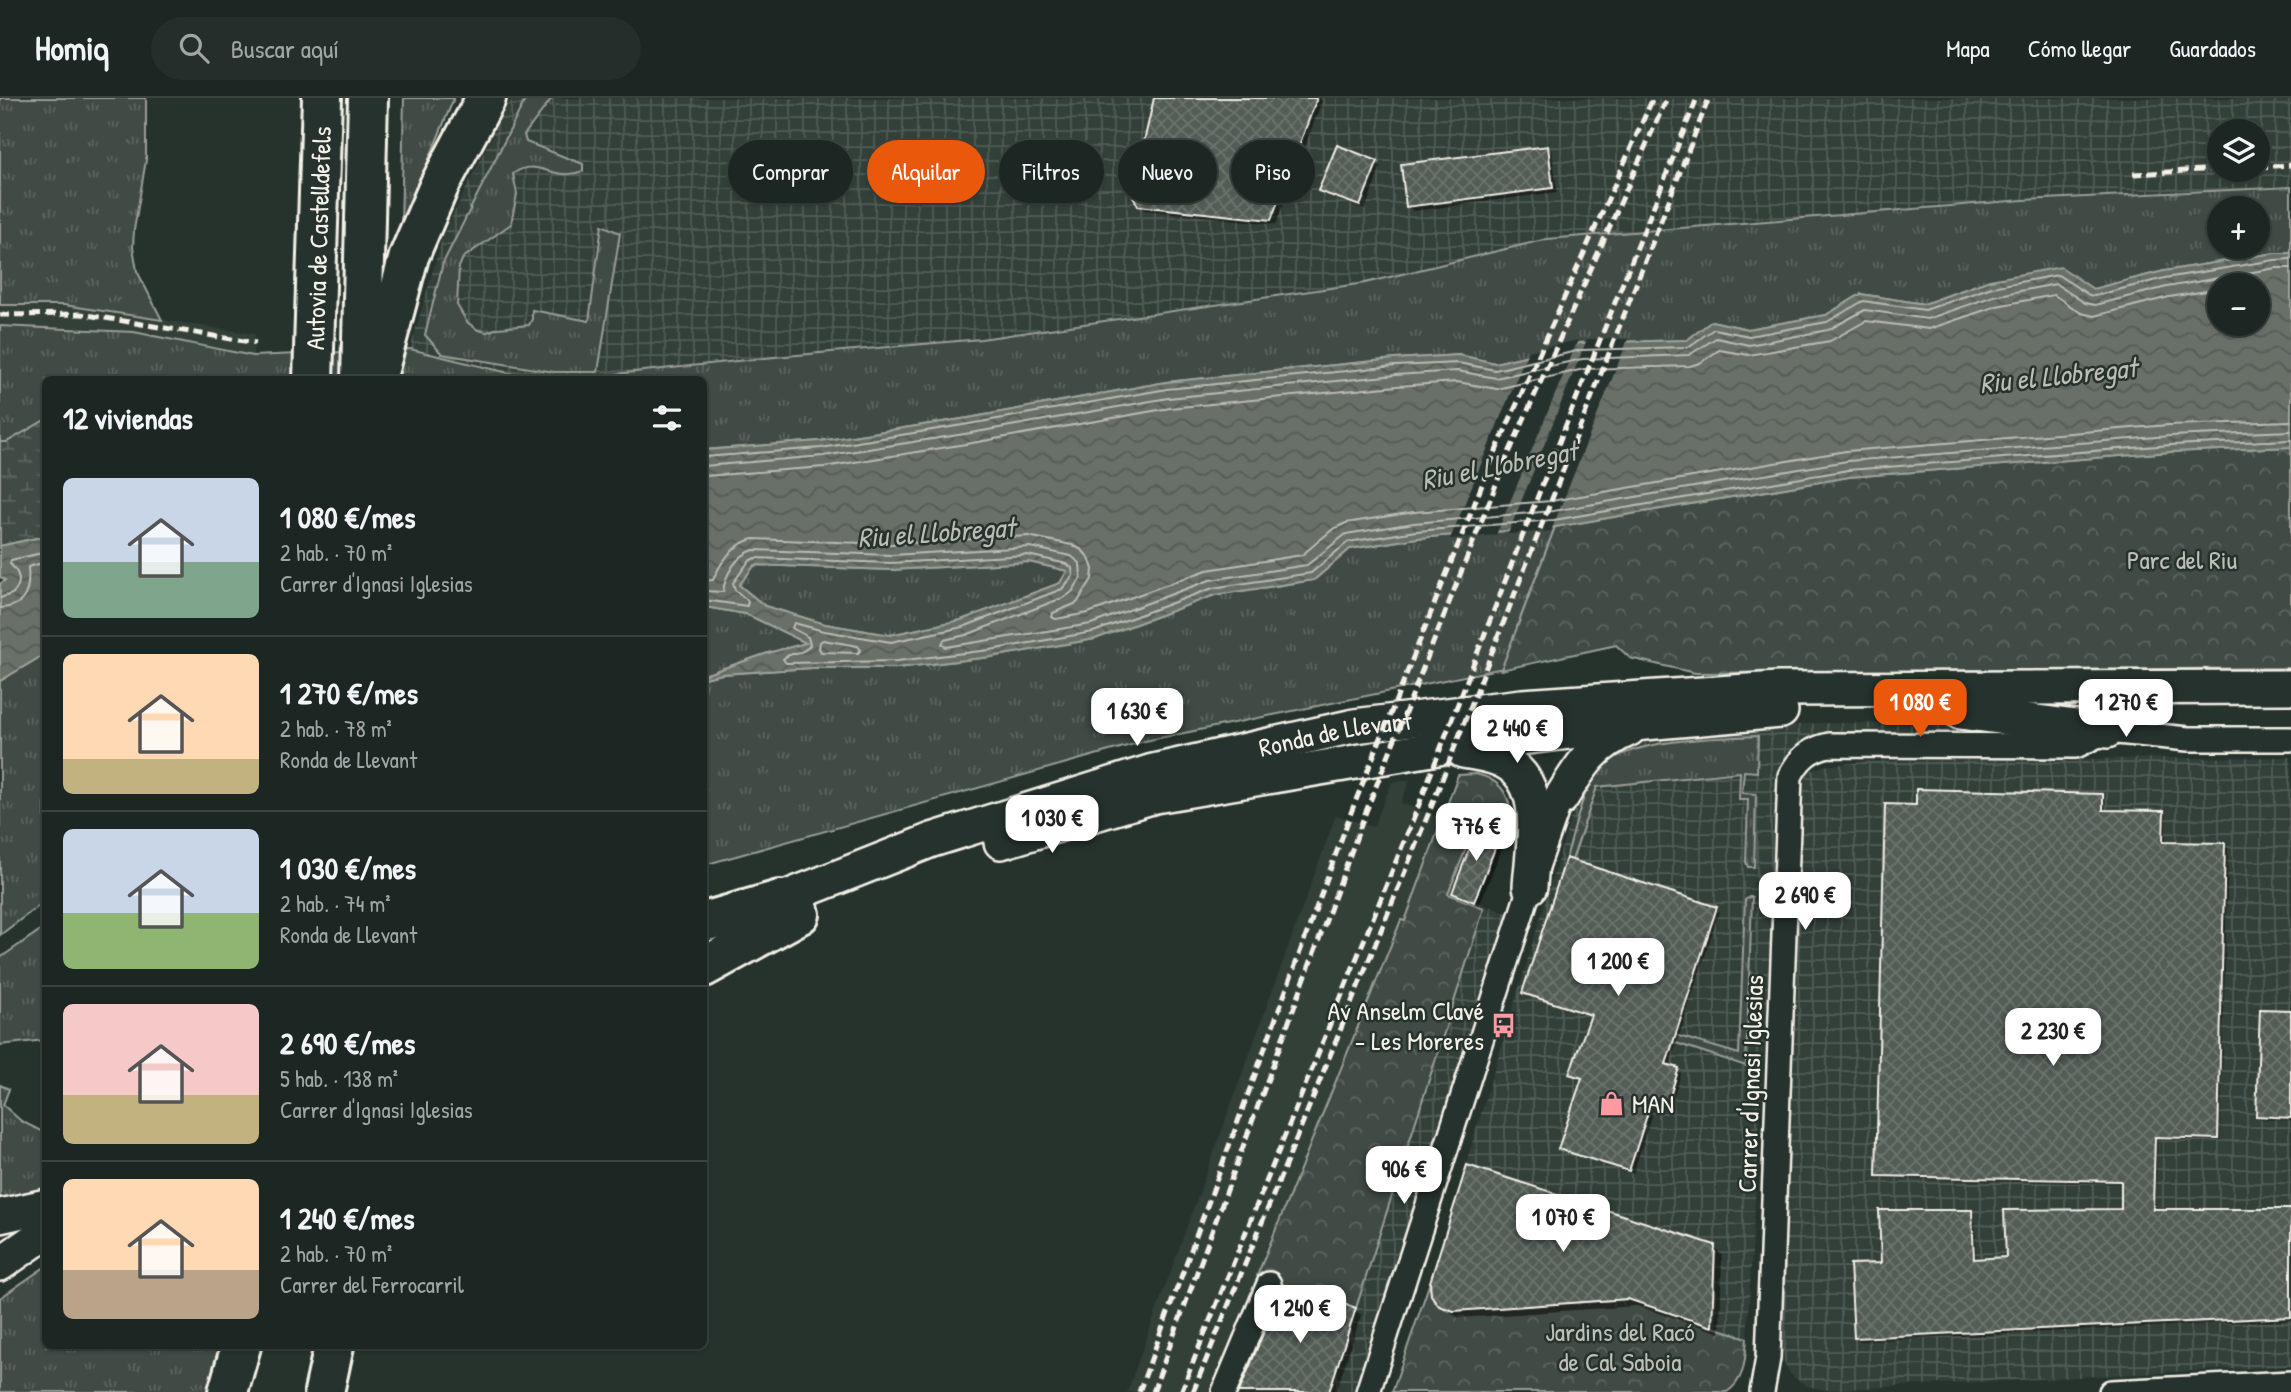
<!DOCTYPE html>
<html lang="es">
<head>
<meta charset="utf-8">
<style>
	body { margin:0; font-family:"Patrick Hand",sans-serif; background:#252e2a; color:#f1f3f6; height:100vh; display:flex; flex-direction:column; font-size:26px; white-space:nowrap }
	* { box-sizing:border-box; margin:0 }
	p { font-size:23px; color:#a0a5a5 }
	.icon { flex:none; width:38px; height:38px; fill:none; stroke:currentColor; stroke-width:2; stroke-linecap:round; stroke-linejoin:round }
	.map { position:relative; flex:1; overflow:hidden }
	.panel { position:absolute; left:42px; top:278px; width:665px; height:973px; display:flex; flex-direction:column; background:#1c2622; border-radius:10px; box-shadow:0 2px 5px #0004,0 0 0 2px #3a4340 }
	.panel>* { flex:none }
	.hud { position:absolute; left:728px; top:42px; width:665px; height:63px; display:flex; gap:14px }
	.tools { position:absolute; left:2207px; top:21px; display:grid; gap:14px }
	.tools a { display:grid; place-items:center; width:63px; height:63px; border-radius:50%; background:#1c2622; box-shadow:0 2px 5px #0004,0 0 0 2px #3a4340; font-size:35px }
	.price { position:absolute; translate:-50% -60px; padding:0 16px; border-radius:14px; background:#fff; color:#222; font-size:23px; line-height:46px; filter:drop-shadow(0 2px 4px #0008) }
	.price::after { content:''; position:absolute; left:50%; top:42px; width:21px; height:16px; margin-left:-10px; background:inherit; clip-path:polygon(0 0,100% 0,50% 100%) }
	.price.selected { background:#ea580c; color:#fff }
	ul { padding:0; list-style:none }
	li { display:flex; align-items:center; gap:21px; height:175px; padding:0 21px }
	li+li { border-top:2px solid #3a4340 }
	li span { display:grid; place-items:center; flex:none; width:196px; height:140px; border-radius:10px; color:#555 }
	li>.icon { margin-inline-start:auto }
	span .icon { width:84px; height:84px; fill:#fffc; stroke-width:1 }
	li b { font-size:30px }
	h2 { display:flex; justify-content:space-between; align-items:center; height:84px; padding:0 21px; font-size:30px }
	.chip { padding:0 24px; border-radius:32px; background:#1c2622; box-shadow:0 2px 5px #0004,0 0 0 2px #3a4340; font-size:24px; line-height:63px }
	.chip.selected { background:#ea580c; color:#fff }
	header { display:flex; align-items:center; gap:42px; box-sizing:border-box; height:98px; padding:0 35px; background:#1c2622; border-bottom:2px solid #3a4340 }
	header strong { font-size:33px }
	nav { display:flex; gap:38px; margin-inline-start:auto; font-size:24px }
	.search { width:490px; height:63px; background:#252e2a; display:flex; align-items:center; gap:18px; box-sizing:border-box; padding:0 24px; border-radius:38px; color:#a0a5a5; font-size:26px }
	.map>svg:first-child { display:block }
	.built { fill:#333f39 }
	.industrial { fill:url(#industrial-grid); fill-rule:evenodd }
	.grass { fill:url(#grass-tufts); stroke:#9a9e96; stroke-width:2; fill-rule:evenodd }
	.wetland { fill:url(#wetland-marsh); stroke:#9a9e96; stroke-width:2 }
	.park { fill:url(#park-crowns); stroke:#9a9e96; stroke-width:2 }
	.water { fill:url(#water-waves); stroke:#9fa39b; stroke-width:2; fill-rule:evenodd }
	.pier { fill:#26332d }
	.shadow { fill:#0007 }
	.lines { fill:none; stroke-linecap:round; stroke-linejoin:round }
	.shore { stroke:#bcbdb5; stroke-width:2 }
	.building { fill:url(#building-cross-hatch); stroke:#f4f1e8; stroke-width:2 }
	.minor-casing { stroke:#f4f1e8; stroke-width:28 }
	.secondary-casing { stroke:#f4f1e8; stroke-width:38 }
	.motorway-casing { stroke:#f4f1e8; stroke-width:44 }
	.minor { stroke:#26332d; stroke-width:23 }
	.secondary { stroke:#26332d; stroke-width:33 }
	.motorway { stroke:#26332d; stroke-width:38 }
	.rail { stroke:#f4f1e8; stroke-width:5; stroke-dasharray:10 5; stroke-linecap:butt }
	.labels { text-anchor:middle; dominant-baseline:central; stroke-width:5; stroke-linejoin:round; paint-order:stroke }
	.street-label { font-size:26px; fill:#f4f1e8; stroke:#26332d }
	.park-label { font-size:26px; fill:#bebfb7; stroke:#26332d }
	.poi-label { font-size:26px; fill:#f4f1e8; stroke:#26332d; text-anchor:end }
	.water-label { font-size:28px; font-style:italic; fill:#bcbdb5; stroke:#26332d }
</style>
</head>
<body>
<header>
<strong>Homiq</strong>
<div class="search"><svg class="icon" aria-label="search" viewBox="0 0 24 24"><circle cx="10" cy="10" r="6"/><path d="M15 15l6 6"/></svg>Buscar aquí</div>
<nav><a>Mapa</a><a>Cómo llegar</a><a>Guardados</a></nav>
</header>
<div class="map">
<svg width="2291" height="1294" viewBox="0 0 2291 1294">
	<defs>
		<pattern id="industrial-grid" width="8" height="8" patternUnits="userSpaceOnUse" patternTransform="scale(1.75)"><rect width="8" height="8" fill="#333f39"/><path d="M0 4h8M4 0v8" fill="none" stroke="#515b56"/></pattern>
		<pattern id="grass-tufts" width="24" height="20" patternUnits="userSpaceOnUse" patternTransform="scale(1.75)"><rect width="24" height="20" fill="#414b45"/><path d="M3 7l-1-3M5 7V3M7 7l1-3M15 17l-1-3M17 17v-4M19 17l1-3" fill="none" stroke="#5d6560"/></pattern>
		<pattern id="wetland-marsh" width="20" height="14" patternUnits="userSpaceOnUse" patternTransform="scale(1.75)"><rect width="20" height="14" fill="#414b45"/><path d="M1 5h8M5 5V1M11 12h8M15 12V8" fill="none" stroke="#5d6560"/></pattern>
		<pattern id="park-crowns" width="20" height="18" patternUnits="userSpaceOnUse" patternTransform="scale(1.75)"><rect width="20" height="18" fill="#414b45"/><path d="M2 6a3 3 0 1 1 6 0M12 15a3 3 0 1 1 6 0" fill="none" stroke="#5d6560"/></pattern>
		<pattern id="water-waves" width="16" height="10" patternUnits="userSpaceOnUse" patternTransform="scale(1.75)"><rect width="16" height="10" fill="#676f68"/><path d="M0 5q4-4 8 0t8 0" fill="none" stroke="#565a55"/></pattern>
		<pattern id="building-cross-hatch" width="8" height="8" patternUnits="userSpaceOnUse" patternTransform="scale(1.75)"><rect width="8" height="8" fill="#525c55"/><path d="M0 0l8 8M0 8l8-8" fill="none" stroke="#6c746d"/></pattern>
	</defs>
	<rect width="100%" height="100%" fill="#26332d"/>
	<filter id="ink" filterUnits="userSpaceOnUse"><feTurbulence type="fractalNoise" baseFrequency=".0143" numOctaves="2"/><feDisplacementMap in="SourceGraphic" scale="14" xChannelSelector="R" yChannelSelector="G"/><feConvolveMatrix kernelMatrix="1 2 1 2 8 2 1 2 1" color-interpolation-filters="sRGB"/></filter>
	<g filter="url(#ink)">
		<g class="built">
			<polygon points="0,207 64,207 255,236 253,258 134,234 0,228"/>
			<polygon points="1410,682 1401,705 1441,720 1430,757 1405,824 1401,823 1209,1294 1127,1294 1336,717 1373,729 1392,684"/>
		</g>
		<g class="industrial">
			<path d="M513,0H2291V89L2023,102L1547,141L1365,185L981,241L774,259L560,282H538L410,251L443,137L503,15ZM2219,33H2258V72H2219Z"/>
			<polygon points="1817,625 1930,626 1984,633 1993,640 1821,641 1780,675 1747,1240 1628,1201 1454,1213 1439,1208 1432,1201 1429,1187 1569,725 1591,669 1629,645"/>
			<polygon points="2291,659 2291,1268 1825,1292 1807,1288 1790,1276 1783,1262 1779,1237 1801,699 1803,683 1810,673 1823,668 1872,663"/>
			<polygon points="1420,784 1510,816 1357,1294 1209,1294 1401,822 1405,823"/>
		</g>
		<g class="grass">
			<polygon points="0,0 146,0 146,62 134,132 133,149 137,173 162,222 64,207 0,207"/>
			<polygon points="404,0 454,0 401,130"/>
			<path d="M526,0H552L524,37L526,44L583,66V73C553,85 537,58 513,76L517,96L511,126L463,160L459,169L457,207L467,224L478,232L487,234L498,230L529,227L532,221V212L589,223L602,127L620,135L598,274H554L442,256L425,237L443,165Z"/>
			<path d="M2291,89V155H2275L2164,173L2093,191L1990,182L1924,206L1861,196L1826,217L1748,231L1712,223L1687,242L1580,245L1495,265L1459,257L1395,261L1166,284L968,320L820,343L704,352V282H560L774,259L981,241L1365,185L1547,141L2023,102ZM2219,110H2258V149H2219Z"/>
			<polygon points="0,228 134,234 253,258 410,251 538,282 240,282 239,278 226,282 46,282 45,322 7,344 0,344"/>
			<polygon points="1555,429 1517,529 1616,547 1145,643 704,767 704,580 722,576 812,570 897,570 991,559 1095,541 1215,497 1314,482 1350,451 1417,440"/>
			<polygon points="1029,464 1068,473 1060,485 961,522 890,537 825,526 765,508 739,487 755,467 891,472"/>
			<polygon points="704,509 746,516 807,545 768,555 704,577"/>
			<polygon points="45,556 45,803 0,837 0,583"/>
			<path d="M1758,638L1757,674L1744,673L1742,695L1756,696L1754,769H1748L1746,764L1748,701H1739L1740,674L1597,689L1572,762L1566,760C1574,735 1579,706 1591,682C1613,638 1715,641 1758,638Z"/>
			<polygon points="1749,799 1752,799 1746,968 1673,944 1675,937 1739,956 1745,802"/>
			<polygon points="45,829 45,942 0,947 0,860"/>
			<polygon points="0,987 9,991 3,1007 21,1023 45,1035 45,1100 0,1107"/>
			<polygon points="45,1169 46,1248 222,1248 213,1294 0,1294 0,1200"/>
		</g>
		<polygon class="wetland" points="45,322 45,438 0,448 0,344 7,344"/>
		<g class="park">
			<polygon points="2291,349 2291,570 1695,575 1630,560 1616,547 1501,572 1555,429 1849,379 2171,354"/>
			<path d="M1475,676C1506,682 1515,706 1508,734L1477,723L1448,796L1484,810L1356,1210L1257,1178L1401,822L1405,823L1458,677Z"/>
			<path d="M1429,1187L1434,1203L1449,1213L1628,1201L1747,1240C1745,1260 1746,1281 1727,1294H1392Z"/>
		</g>
		<g class="water">
			<path d="M2275,155H2291V349L2171,354L1849,379L1555,429L1417,440L1350,451L1314,482L1215,497L1095,541L991,559L897,570H812L722,576L704,580V577L768,555L806,545L746,516L704,509V352L820,343L968,320L1166,284L1395,261L1459,257L1495,265L1580,245L1687,242L1712,223L1748,231L1826,217L1861,196L1924,206L1990,182L2061,169L2093,191L2164,173ZM2219,187H2258V226H2219ZM1029,464L1067,473L1060,485L961,522L890,537L825,526L765,508L739,487L755,467L891,472Z"/>
			<polygon points="45,438 45,556 0,583 0,486 5,482 0,479 0,448"/>
		</g>
		<g class="pier">
			<polygon points="1587,241 1628,241 1551,433 1508,436"/>
			<polygon points="1578,242 1496,437 1450,441 1528,253"/>
		</g>
		<g class="shadow">
			<polygon points="1156,0 1319,0 1322,3 1276,126 1145,112 1140,107"/>
			<polygon points="1547,50 1552,54 1557,94 1413,113 1408,108"/>
			<polygon points="1377,64 1381,69 1365,112 1325,97 1320,93"/>
			<polygon points="2102,698 2105,701 2105,713 2163,715 2166,718 2166,745 2225,747 2228,750 2220,1043 2157,1041 2155,1113 2291,1112 2291,1222 1859,1243 1855,1239 1883,1166 1971,1114 1975,1117 1976,1163 2007,1161 2122,1113 2123,1086 1881,1080 1877,1077 1918,709"/>
			<polygon points="1500,737 1505,742 1479,808 1459,800 1454,795"/>
			<polygon points="1716,811 1719,814 1669,969 1681,976 1670,1010 1655,1005 1633,1076 1564,1054 1560,1050 1584,982 1571,976 1592,919 1528,898 1524,895"/>
			<polygon points="2291,914 2291,1022 2261,1021 2257,1018"/>
			<polygon points="1714,1149 1722,1157 1720,1235 1637,1208 1458,1220 1435,1202"/>
			<polygon points="1355,1212 1361,1217 1336,1294 1240,1294"/>
		</g>
		<g class="lines">
			<g class="shore">
				<polyline points="704,359 821,350 969,326 1167,291 1395,268 1458,265 1495,272 1581,252 1688,249 1714,231 1749,238 1827,224 1863,203 1925,212 1992,189 2058,177 2089,197 2094,198 2165,180 2275,162 2291,161"/>
				<polyline points="704,368 823,358 971,335 1168,300 1396,277 1457,273 1496,280 1582,261 1689,257 1716,240 1749,247 1828,232 1865,212 1927,221 1994,198 2056,186 2085,205 2095,207 2167,189 2276,170 2291,170"/>
				<polyline points="704,378 824,369 972,345 1170,310 1397,288 1457,284 1497,291 1584,271 1690,268 1700,265 1719,252 1749,257 1830,243 1866,223 1929,231 1997,208 2054,197 2081,215 2094,218 2169,199 2219,191"/>
				<path d="M704,483L713,482C720,465 734,445 753,441L891,446L1028,438L1072,447L1082,452L1089,460L1093,471L1092,481L1077,505L1053,515L1052,519L1056,521L1088,515L1207,472L1302,457L1333,431L1346,425L1414,414L1551,403L1846,353L2169,327L2291,323"/>
				<path d="M704,493L723,494C725,477 736,457 754,452L891,457L1030,449L1071,458L1080,465L1081,480L1072,494L1065,499L966,537L944,542L942,546L946,549L1091,526L1210,482L1307,467L1346,436L1414,425L1553,413L1847,363L2170,338L2291,333"/>
				<path d="M0,500L12,496C23,486 20,475 10,466L11,462L46,454"/>
				<path d="M704,502L747,508L748,503L735,492L733,485L749,463L755,460L891,465L1028,457L1067,466L1072,470L1073,478L1062,491L963,529L891,544L824,533L794,525L792,530L808,539L810,547C804,557 790,553 783,561L786,565L897,563L990,552L1093,534L1213,490L1311,475L1348,444L1416,433L1554,422L1848,372L2171,347L2291,342"/>
				<path d="M0,510C27,509 30,491 28,469L46,464"/>
				<polygon points="823,542 858,548 861,552 858,555 821,554 819,550 820,544"/>
			</g>
		</g>
		<g class="building">
			<polygon points="1154,0 1317,0 1271,122 1138,108 1132,96"/>
			<polygon points="1337,47 1378,63 1360,108 1318,93"/>
			<polygon points="1548,48 1553,90 1406,109 1401,66"/>
			<polygon points="1916,691 2103,696 2103,712 2164,713 2163,744 2225,745 2218,1041 2155,1039 2153,1111 2291,1111 2291,1219 1854,1240 1850,1166 1881,1165 1879,1112 1972,1112 1974,1161 2006,1159 2004,1112 2121,1111 2121,1083 1876,1078 1885,706 1916,707"/>
			<polygon points="1479,726 1501,735 1474,804 1452,795"/>
			<polygon points="1566,760 1717,809 1666,966 1679,970 1667,1007 1652,1002 1629,1073 1558,1051 1582,980 1569,976 1591,917 1522,895"/>
			<polygon points="2260,911 2291,912 2291,1020 2256,1018"/>
			<polygon points="1467,1067 1715,1147 1712,1229 1628,1201 1454,1213 1439,1208 1431,1197 1430,1184"/>
			<polygon points="1283,1187 1356,1210 1329,1294 1239,1294"/>
		</g>
		<g class="lines">
			<defs>
				<g id="minor">
					<polyline points="1224,1294 1269,1186"/>
					<polyline points="1368,1294 1530,789 1561,700"/>
					<path d="M1762,1294L1768,1260L1790,678C1799,661 1809,651 1829,647L2076,648L2107,633L2188,641H2291"/>
					<polyline points="2111,1294 2291,1285"/>
				</g>
				<g id="secondary">
					<polyline points="1960,614 2107,633"/>
					<path d="M1463,653C1477,655 1492,657 1505,664C1548,687 1532,750 1530,789"/>
					<path d="M1561,700C1581,668 1592,647 1629,631"/>
					<polyline points="1001,744 1155,698 1444,649 1644,625 1781,613"/>
					<path id="s1" d="M757,811L932,742L1153,673L1354,628L1522,608L1778,591L2291,589"/>
					<polyline points="0,1118 46,1108"/>
					<polyline points="0,1166 46,1134"/>
				</g>
				<g id="motorway">
					<path id="s2" d="M313,282L322,0"/>
					<polyline points="361,282 368,0"/>
					<polyline points="376,282 409,158 439,88 486,0"/>
					<polyline points="704,824 780,802"/>
					<polyline points="704,869 800,816"/>
					<polyline points="228,1294 241,1248"/>
					<polyline points="324,1294 334,1248"/>
				</g>
			</defs>
			<use href="#minor" class="minor-casing"/>
			<use href="#secondary" class="secondary-casing"/>
			<use href="#motorway" class="motorway-casing"/>
			<use href="#minor" class="minor"/>
			<use href="#secondary" class="secondary"/>
			<use href="#motorway" class="motorway"/>
			<g class="rail">
				<polyline points="2258,69 2291,67"/>
				<polyline points="2133,76 2219,71"/>
				<polyline points="0,217 81,216 256,245"/>
				<polyline points="1139,1294 1352,712 1492,362 1653,0"/>
				<polyline points="1153,1294 1365,716 1505,364 1667,0"/>
				<polyline points="1181,1294 1420,704 1551,364 1697,0"/>
				<polyline points="1193,1294 1432,707 1709,0"/>
			</g>
		</g>
	</g>
	<defs>
		<symbol id="bus-bare" viewBox="-9 -9 18 18"><path d="M-5-6H5V4H4V6H2V4H-2V6H-4V4H-5ZM-3.5-4V0h7V-4ZM-3.5 1.2v1.5H-2V1.2ZM2 1.2v1.5H3.5V1.2Z" fill="#ff9aa2" stroke="#26332d" stroke-width="2.5" paint-order="stroke"/></symbol>
		<symbol id="shop-bare" viewBox="-9 -9 18 18"><path d="M-5-2.5h2.3a2.7 3.5 0 0 1 5.4 0H5L5.5 6h-11ZM-1.5-2.5h3a1.5 2.3 0 0 0-3 0Z" fill="#ff9aa2" stroke="#26332d" stroke-width="2.5" paint-order="stroke"/></symbol>
	</defs>
	<g fill-rule="evenodd">
		<use href="#bus-bare" x="1486" y="910" width="35" height="35"/>
		<use href="#shop-bare" x="1594" y="988" width="35" height="35"/>
	</g>
	<g class="labels">
		<g class="street-label">
			<text stroke="none"><textPath href="#s2" startOffset="142">Autovia de Castelldefels</textPath></text>
			<text stroke="none"><textPath href="#s1" startOffset="606">Ronda de Llevant</textPath></text>
			<text transform="translate(1750 986) rotate(-88)">Carrer d'Ignasi Iglesias</text>
		</g>
		<g class="park-label">
			<text x="2182" y="461">Parc del Riu</text>
			<text x="1620" y="1233">Jardins del Racó<tspan x="1620" dy="30">de Cal Saboia</tspan></text>
		</g>
		<g class="poi-label">
			<text x="1484" y="912">Av Anselm Clavé<tspan x="1484" dy="30">- Les Moreres</tspan></text>
			<text x="1632" y="1005" text-anchor="start">MAN</text>
		</g>
		<g class="water-label">
			<text transform="translate(2058 277) rotate(-6)">Riu el Llobregat</text>
			<text transform="translate(1499 367) rotate(-11)">Riu el Llobregat</text>
			<text transform="translate(936 434) rotate(-4)">Riu el Llobregat</text>
		</g>
	</g>
</svg>
<div class="tools">
<a><svg class="icon" aria-label="layers" viewBox="0 0 24 24"><path d="M12 4l9 5-9 5-9-5zM3 14l9 5 9-5"/></svg></a>
<a>+</a>
<a>−</a>
</div>
<b class="price selected" style="left:1920px;top:641px">1 080 €</b>
<b class="price" style="left:2126px;top:641px">1 270 €</b>
<b class="price" style="left:1137px;top:650px">1 630 €</b>
<b class="price" style="left:1517px;top:667px">2 440 €</b>
<b class="price" style="left:1052px;top:757px">1 030 €</b>
<b class="price" style="left:1476px;top:765px">776 €</b>
<b class="price" style="left:1805px;top:834px">2 690 €</b>
<b class="price" style="left:1618px;top:900px">1 200 €</b>
<b class="price" style="left:2053px;top:970px">2 230 €</b>
<b class="price" style="left:1404px;top:1108px">906 €</b>
<b class="price" style="left:1563px;top:1156px">1 070 €</b>
<b class="price" style="left:1300px;top:1247px">1 240 €</b>
<div class="hud">
<a class="chip">Comprar</a>
<a class="chip selected">Alquilar</a>
<a class="chip">Filtros</a>
<a class="chip">Nuevo</a>
<a class="chip">Piso</a>
</div>
<section class="panel">
<h2>12 viviendas<svg class="icon" aria-label="filters" viewBox="0 0 24 24"><path d="M4 7h16M4 17h16"/><circle cx="9" cy="7" r="2"/><circle cx="15" cy="17" r="2"/></svg></h2>
<ul>
<li><span style="background:linear-gradient(#c9d6e8 60%,#7fa58c 0)"><svg class="icon" aria-label="home" viewBox="0 0 24 24"><path d="M3 11l9-7 9 7M6 9v11h12V9"/></svg></span><div><b>1 080 €/mes</b><p>2 hab. · 70 m²</p><p>Carrer d'Ignasi Iglesias</p></div></li>
<li><span style="background:linear-gradient(#ffd9b3 75%,#c2b280 0)"><svg class="icon" aria-label="home" viewBox="0 0 24 24"><path d="M3 11l9-7 9 7M6 9v11h12V9"/></svg></span><div><b>1 270 €/mes</b><p>2 hab. · 78 m²</p><p>Ronda de Llevant</p></div></li>
<li><span style="background:linear-gradient(#c9d6e8 60%,#8fb573 0)"><svg class="icon" aria-label="home" viewBox="0 0 24 24"><path d="M3 11l9-7 9 7M6 9v11h12V9"/></svg></span><div><b>1 030 €/mes</b><p>2 hab. · 74 m²</p><p>Ronda de Llevant</p></div></li>
<li><span style="background:linear-gradient(#f6c9c9 65%,#c2b280 0)"><svg class="icon" aria-label="home" viewBox="0 0 24 24"><path d="M3 11l9-7 9 7M6 9v11h12V9"/></svg></span><div><b>2 690 €/mes</b><p>5 hab. · 138 m²</p><p>Carrer d'Ignasi Iglesias</p></div></li>
<li><span style="background:linear-gradient(#ffd9b3 65%,#b9a48a 0)"><svg class="icon" aria-label="home" viewBox="0 0 24 24"><path d="M3 11l9-7 9 7M6 9v11h12V9"/></svg></span><div><b>1 240 €/mes</b><p>2 hab. · 70 m²</p><p>Carrer del Ferrocarril</p></div></li>
</ul>
</section>
</div>
</body>
</html>
